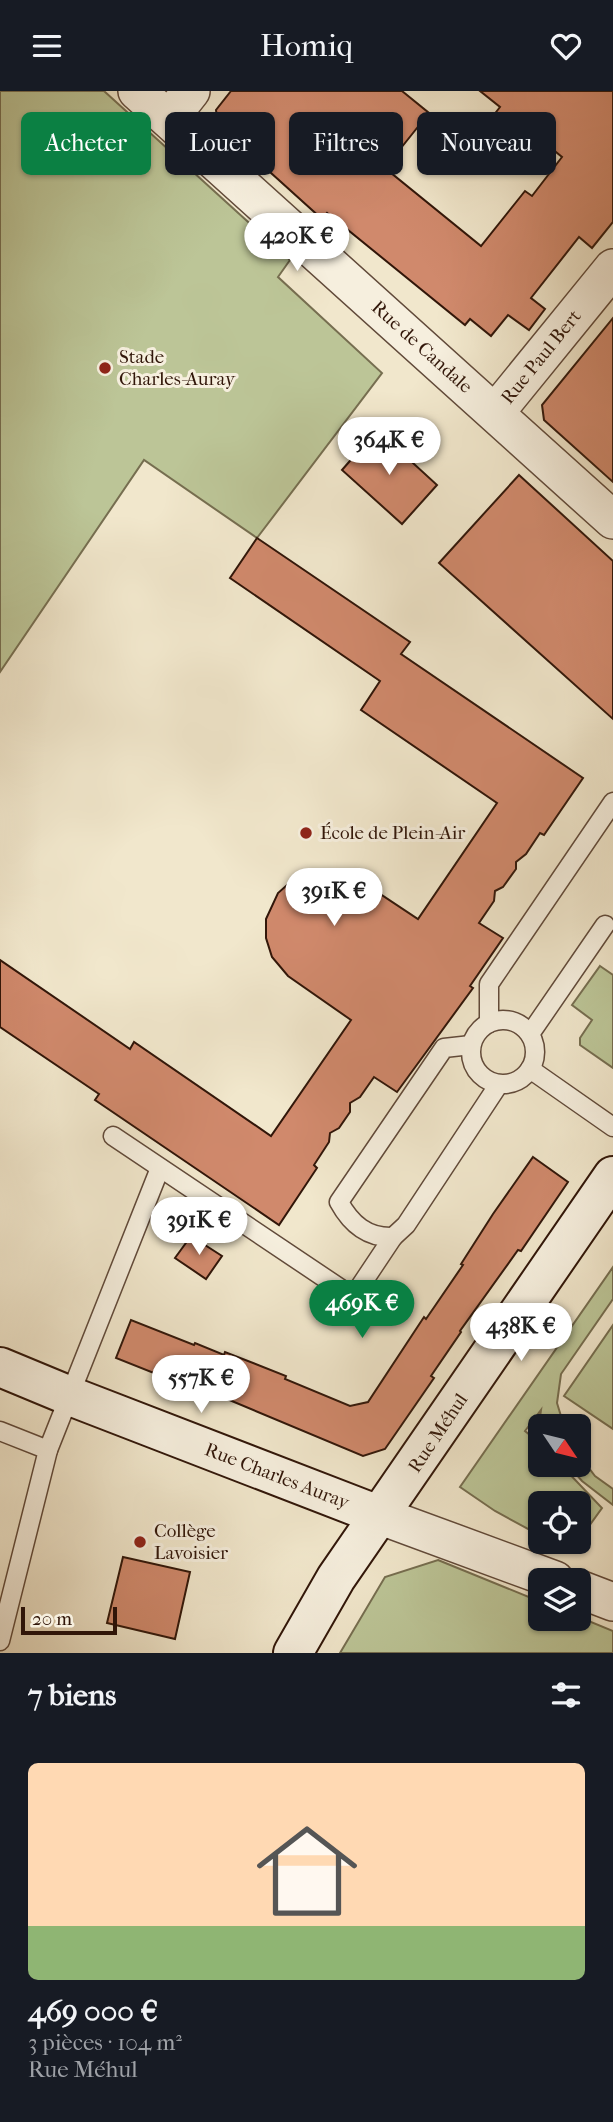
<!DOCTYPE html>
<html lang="fr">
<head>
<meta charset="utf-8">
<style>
	body { margin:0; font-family:"IM FELL French Canon",serif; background:#20242c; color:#f1f3f6; height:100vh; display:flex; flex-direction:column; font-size:26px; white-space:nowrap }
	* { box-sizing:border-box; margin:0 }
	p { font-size:23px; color:#9ea1a6 }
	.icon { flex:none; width:38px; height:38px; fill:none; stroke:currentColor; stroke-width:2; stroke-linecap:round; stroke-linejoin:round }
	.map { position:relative; height:1562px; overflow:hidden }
	.side { display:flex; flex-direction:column; background:#171b24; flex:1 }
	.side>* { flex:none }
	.hud { position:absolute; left:21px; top:21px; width:572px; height:63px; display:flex; gap:14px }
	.needle { width:46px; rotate:125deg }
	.controls { position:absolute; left:528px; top:1323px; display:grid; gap:14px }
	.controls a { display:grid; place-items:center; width:63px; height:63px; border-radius:10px; background:#171b24; box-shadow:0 2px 5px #0004; font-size:35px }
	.scale { position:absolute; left:21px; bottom:18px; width:96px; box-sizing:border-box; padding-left:7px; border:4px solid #311609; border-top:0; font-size:19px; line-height:24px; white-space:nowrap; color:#311609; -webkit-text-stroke:5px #f6efde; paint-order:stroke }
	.price { position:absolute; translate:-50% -60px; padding:0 16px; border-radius:24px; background:#fff; color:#222; font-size:23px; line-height:46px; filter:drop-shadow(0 2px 4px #0008) }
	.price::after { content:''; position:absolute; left:50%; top:42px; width:21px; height:16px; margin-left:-10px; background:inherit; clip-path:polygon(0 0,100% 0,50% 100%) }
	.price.active { background:#0b8043; color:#fff }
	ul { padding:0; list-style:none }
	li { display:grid; align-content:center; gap:14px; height:371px; padding:0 28px }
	li span { display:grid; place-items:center; height:217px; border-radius:10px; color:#555 }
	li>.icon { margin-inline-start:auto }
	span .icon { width:126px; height:126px; fill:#fffc; stroke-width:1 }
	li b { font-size:30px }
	h2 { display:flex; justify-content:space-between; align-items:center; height:84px; padding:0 28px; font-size:30px }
	.tag { padding:0 24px; border-radius:10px; background:#171b24; box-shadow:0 2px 5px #0004; font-size:24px; line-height:63px }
	.tag.active { background:#0b8043; color:#fff }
	header { display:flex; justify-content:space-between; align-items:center; height:91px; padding:0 28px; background:#171b24; font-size:32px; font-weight:600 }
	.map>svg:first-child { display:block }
	.green { fill:#bcc597; stroke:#766e50; stroke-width:2 }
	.building { fill:#d0896c; stroke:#311609; stroke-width:2 }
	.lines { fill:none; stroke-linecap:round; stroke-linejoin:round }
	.lane-casing { stroke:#614a3a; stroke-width:21 }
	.street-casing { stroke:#614a3a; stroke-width:40 }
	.secondary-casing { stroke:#311609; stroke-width:42 }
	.lane { stroke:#f6efde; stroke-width:18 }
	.street { stroke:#f6efde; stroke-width:37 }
	.secondary { stroke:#f6efde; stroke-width:38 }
	.poi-dot { fill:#8f2418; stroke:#f6efde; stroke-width:2.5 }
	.labels { text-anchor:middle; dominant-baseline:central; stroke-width:6; stroke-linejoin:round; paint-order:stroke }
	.street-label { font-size:19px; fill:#311609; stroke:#f6efde }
	.poi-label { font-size:19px; fill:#311609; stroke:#f6efde; text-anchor:start }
</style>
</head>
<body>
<header><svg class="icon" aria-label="menu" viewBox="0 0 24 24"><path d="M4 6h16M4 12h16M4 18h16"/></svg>Homiq<svg class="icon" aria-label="heart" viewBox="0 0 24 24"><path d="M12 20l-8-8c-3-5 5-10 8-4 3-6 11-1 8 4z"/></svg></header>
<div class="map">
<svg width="613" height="1562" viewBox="0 0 613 1562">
	<rect width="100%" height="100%" fill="#f1e7cc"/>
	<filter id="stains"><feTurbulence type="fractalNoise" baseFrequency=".00286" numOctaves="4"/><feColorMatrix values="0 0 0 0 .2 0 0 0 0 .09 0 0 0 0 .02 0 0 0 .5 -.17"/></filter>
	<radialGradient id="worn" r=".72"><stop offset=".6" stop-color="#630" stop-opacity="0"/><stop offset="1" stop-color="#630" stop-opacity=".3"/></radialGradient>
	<g class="green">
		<polygon points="0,0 104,0 290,169 278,186 382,282 257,447 144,369 0,581"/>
		<polygon points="600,875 613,884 613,977 580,954 580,947 592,929 572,914"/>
		<polygon points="613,1176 613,1208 561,1283 557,1312 564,1335 544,1335 540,1326 541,1319 525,1340 541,1353 541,1374 561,1374 602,1417 579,1449 579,1412 541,1412 541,1445 495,1420 460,1396"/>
		<polygon points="613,1234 613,1338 564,1305"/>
		<polygon points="579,1364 595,1385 613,1398 613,1414 582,1390 568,1374 579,1374"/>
		<polygon points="438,1469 541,1511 541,1528 579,1526 613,1540 613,1562 340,1562 385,1486"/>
	</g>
	<g class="building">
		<polygon points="231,0 402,0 429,22 385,77 481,155 525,100 532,105 562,66 519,31 513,40 493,25 500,16 480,0 613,0 613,131 592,157 579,146 531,207 545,218 529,239 508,224 491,245 470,228 465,234 327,122 322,128 218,34 216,19"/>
		<polygon points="613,227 613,391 544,329 542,314"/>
		<polygon points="377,339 437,394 402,433 342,379"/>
		<polygon points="519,384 613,470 613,628 439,472"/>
		<polygon points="257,447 410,551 401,563 583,687 544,744 540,742 526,763 516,771 516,778 503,796 495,800 494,810 479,832 503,847 470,895 473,897 397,1001 374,986 360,1006 350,1012 350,1021 339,1037 330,1042 329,1051 314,1074 317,1077 279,1134 95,1009 99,1003 0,936 0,869 130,958 134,951 271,1045 351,929 288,885 272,866 266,847 266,828 278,802 295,787 305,782 326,778 338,780 356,787 418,828 497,712 361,619 380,590 230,487"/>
		<polygon points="533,1066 568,1091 521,1160 518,1159 460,1240 461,1241 431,1285 434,1287 385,1358 363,1365 196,1295 194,1298 116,1267 131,1229 194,1254 195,1252 224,1264 225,1261 286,1285 285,1288 350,1315 368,1311 424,1226 426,1228 463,1174 461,1173 493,1123"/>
		<polygon points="191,1145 222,1165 206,1188 175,1167"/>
		<polygon points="123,1466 190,1481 175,1548 107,1532"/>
	</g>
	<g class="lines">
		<defs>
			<g id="lane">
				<circle cx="503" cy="961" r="32"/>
				<polyline points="489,932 489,893 613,711"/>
				<polyline points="530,943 605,834"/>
				<path d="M471,954L444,957L339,1111C351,1133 367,1147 393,1146L406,1134L499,993"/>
				<polyline points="530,978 613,1036"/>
				<polyline points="113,1045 353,1206 393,1146"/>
				<polyline points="0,1340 48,1359 0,1550"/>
				<polyline points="48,1359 160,1077"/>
			</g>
			<g id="street">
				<polyline points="137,0 613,429"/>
				<polyline points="169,28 191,0"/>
				<polyline points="495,322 613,177"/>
				<polyline points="381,1425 555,1489"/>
				<polyline points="579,1498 613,1511"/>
			</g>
			<g id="secondary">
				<polyline points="0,1276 70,1305 381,1425"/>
				<polyline points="293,1562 336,1487 613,1085"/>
			</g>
		</defs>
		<use href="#lane" class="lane-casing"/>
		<use href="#street" class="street-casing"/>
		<use href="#secondary" class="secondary-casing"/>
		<use href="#lane" class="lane"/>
		<use href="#street" class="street"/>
		<use href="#secondary" class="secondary"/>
	</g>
	<g class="poi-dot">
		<circle cx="105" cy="277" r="7"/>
		<circle cx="306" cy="742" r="7"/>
		<circle cx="140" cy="1451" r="7"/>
	</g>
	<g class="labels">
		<g class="street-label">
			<text transform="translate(422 256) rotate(42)">Rue de Candale</text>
			<text transform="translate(541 266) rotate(-51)">Rue Paul Bert</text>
			<text transform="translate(438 1342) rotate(-56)">Rue Méhul</text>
			<text transform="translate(277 1385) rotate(21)">Rue Charles Auray</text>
		</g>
		<g class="poi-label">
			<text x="119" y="266">Stade<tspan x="119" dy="22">Charles-Auray</tspan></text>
			<text x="320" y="742">École de Plein-Air</text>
			<text x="154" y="1440">Collège<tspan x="154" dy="22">Lavoisier</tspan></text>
		</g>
	</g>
	<rect width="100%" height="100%" filter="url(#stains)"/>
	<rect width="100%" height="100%" fill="url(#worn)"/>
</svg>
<div class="controls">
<a><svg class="needle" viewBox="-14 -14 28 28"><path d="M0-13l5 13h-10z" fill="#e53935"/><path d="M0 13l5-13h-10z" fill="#9ea1a6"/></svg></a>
<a><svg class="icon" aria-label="locate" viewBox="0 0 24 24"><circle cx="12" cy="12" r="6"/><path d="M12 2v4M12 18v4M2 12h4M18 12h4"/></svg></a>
<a><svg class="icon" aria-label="layers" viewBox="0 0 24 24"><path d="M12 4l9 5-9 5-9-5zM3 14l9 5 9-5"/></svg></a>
</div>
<div class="scale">20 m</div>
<b class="price" style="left:297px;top:182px">420K €</b>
<b class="price" style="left:389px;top:386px">364K €</b>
<b class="price" style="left:334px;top:837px">391K €</b>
<b class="price" style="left:199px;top:1166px">391K €</b>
<b class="price active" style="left:362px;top:1249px">469K €</b>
<b class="price" style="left:521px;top:1272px">438K €</b>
<b class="price" style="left:201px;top:1324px">557K €</b>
<div class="hud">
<a class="tag active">Acheter</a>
<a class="tag">Louer</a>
<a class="tag">Filtres</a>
<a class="tag">Nouveau</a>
</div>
</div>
<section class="side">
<h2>7 biens<svg class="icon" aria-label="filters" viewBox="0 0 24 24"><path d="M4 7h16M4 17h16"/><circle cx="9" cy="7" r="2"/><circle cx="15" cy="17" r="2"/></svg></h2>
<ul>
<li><span style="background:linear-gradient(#ffd9b3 75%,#8fb573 0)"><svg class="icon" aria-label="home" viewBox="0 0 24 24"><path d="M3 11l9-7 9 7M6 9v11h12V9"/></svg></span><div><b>469 000 €</b><p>3 pièces · 104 m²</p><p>Rue Méhul</p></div></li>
</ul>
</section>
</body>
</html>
